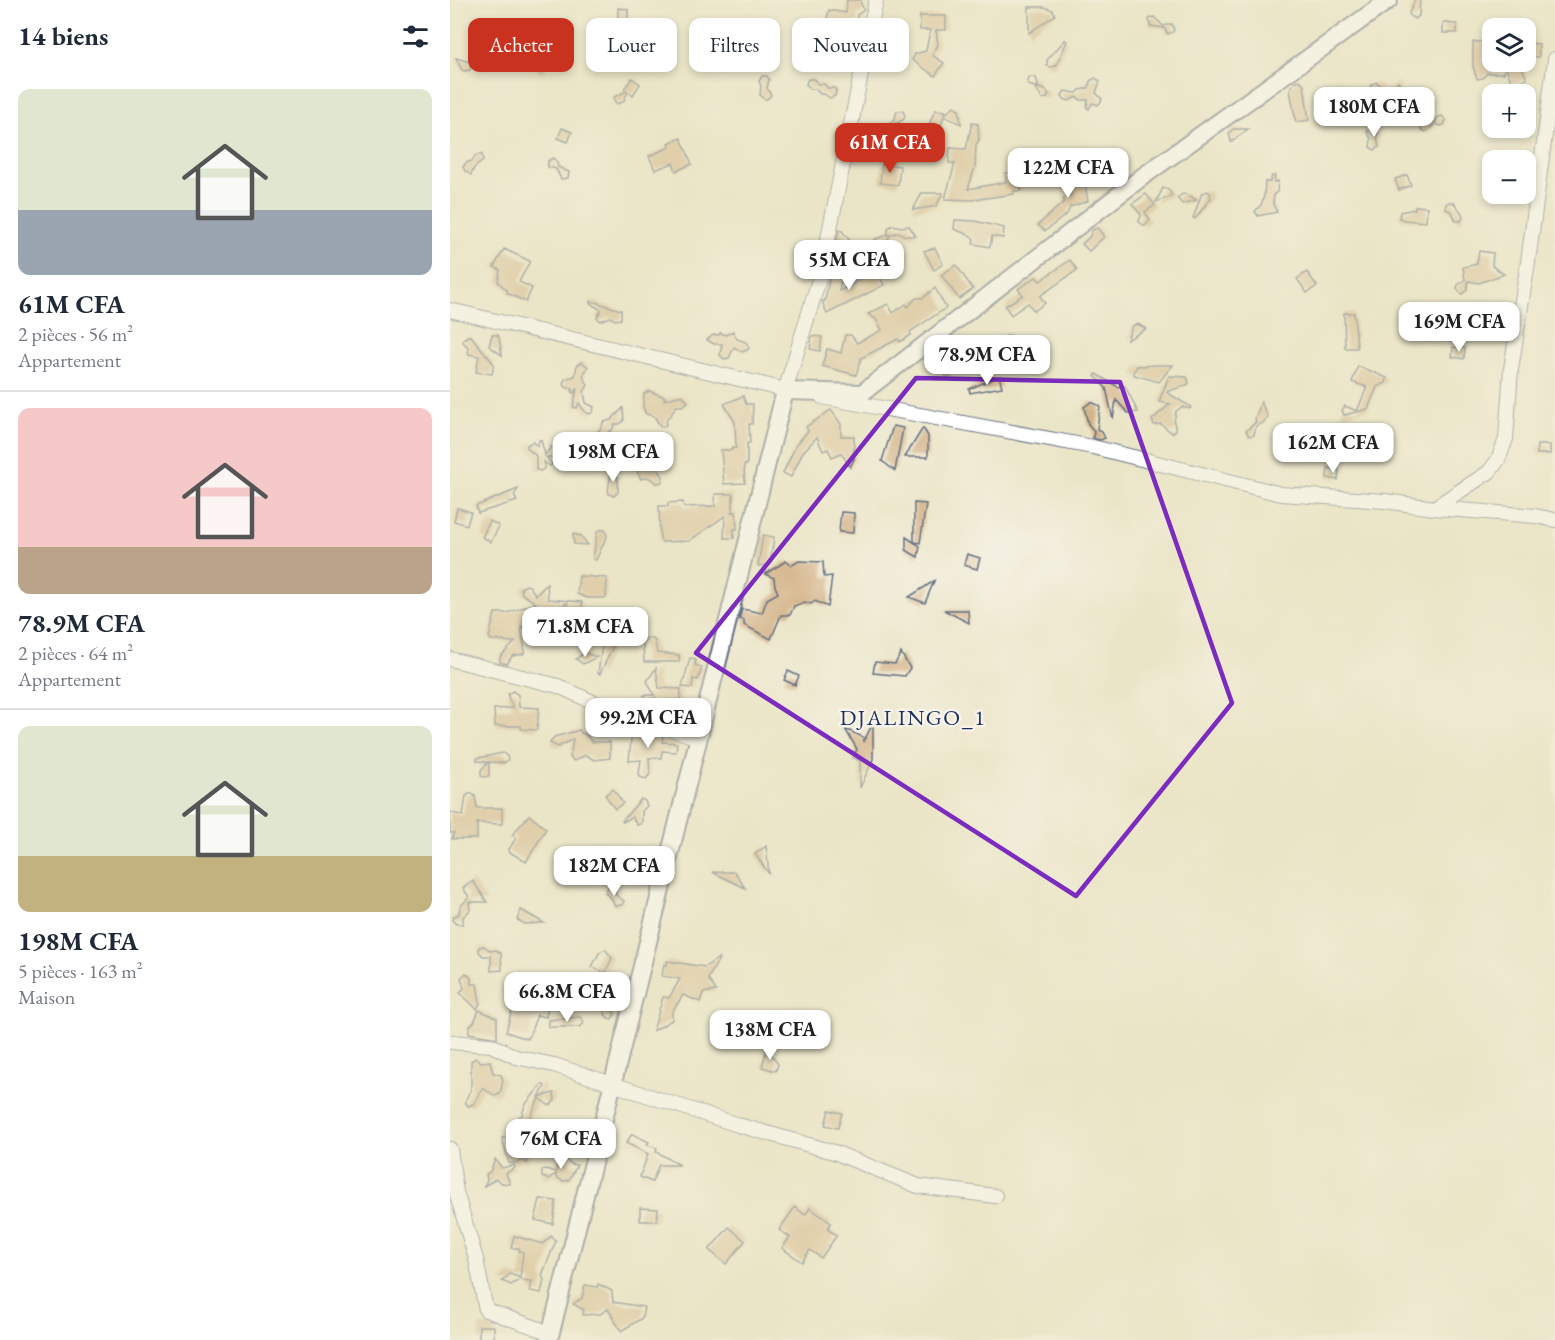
<!DOCTYPE html>
<html lang="fr">
<head>
<meta charset="utf-8">
<style>
	body { margin:0; font-family:"EB Garamond",serif; background:#f2f2f3; color:#1f2937; height:100vh; display:flex; flex-direction:column; font-size:22px; white-space:nowrap }
	* { box-sizing:border-box; margin:0 }
	p { font-size:20px; color:#747a83 }
	.icon { flex:none; width:33px; height:33px; fill:none; stroke:currentColor; stroke-width:2; stroke-linecap:round; stroke-linejoin:round }
	.map { position:relative; flex:1; overflow:hidden }
	.panel { display:flex; flex-direction:column; background:#fff; width:450px }
	.panel>* { flex:none }
	.hud { position:absolute; left:18px; top:18px; width:570px; height:54px; display:flex; gap:12px }
	.controls { position:absolute; left:1032px; top:18px; display:grid; gap:12px }
	.controls a { display:grid; place-items:center; width:54px; height:54px; border-radius:12px; background:#fff; box-shadow:0 3px 9px #0003; font-size:30px }
	.price { position:absolute; translate:-50% -51px; padding:0 14px; border-radius:12px; background:#fff; color:#222; font-size:20px; line-height:39px; filter:drop-shadow(0 2px 3px #0008) }
	.price::after { content:''; position:absolute; left:50%; top:36px; width:18px; height:14px; margin-left:-9px; background:inherit; clip-path:polygon(0 0,100% 0,50% 100%) }
	.price.on { background:#c8321e; color:#fff }
	ul { padding:0; list-style:none }
	li { display:grid; align-content:center; gap:12px; height:318px; padding:0 18px }
	li+li { border-top:2px solid #e0e1e3 }
	li span { display:grid; place-items:center; height:186px; border-radius:12px; color:#555 }
	li>.icon { margin-inline-start:auto }
	span .icon { width:108px; height:108px; fill:#fffc; stroke-width:1 }
	li b { font-size:26px }
	h2 { display:flex; justify-content:space-between; align-items:center; height:72px; padding:0 18px; font-size:26px }
	.pill { padding:0 21px; border-radius:12px; background:#fff; box-shadow:0 3px 9px #0003; font-size:21px; line-height:54px }
	.pill.on { background:#c8321e; color:#fff }
	main { display:flex; flex:1; min-height:0 }
	.map>svg:first-child { display:block }
	.building { fill:#d4b489 }
	.lines { fill:none; stroke-linecap:round; stroke-linejoin:round }
	.minor-casing { stroke:#646f83; stroke-width:16 }
	.tertiary-casing { stroke:#646f83; stroke-width:20 }
	.minor { stroke:#fff; stroke-width:14 }
	.tertiary { stroke:#fff; stroke-width:16 }
	.marked { fill:none; stroke:#7b2cbf; stroke-width:4.5; stroke-linejoin:round }
	.labels { text-anchor:middle; dominant-baseline:central; stroke-width:5; stroke-linejoin:round; paint-order:stroke }
	.quarter-label { font-size:22px; letter-spacing:1.5px; fill:#1b2f5e; stroke:#f7f3e8 }
</style>
</head>
<body>
<main>
<section class="panel">
<h2>14 biens<svg class="icon" aria-label="filters" viewBox="0 0 24 24"><path d="M4 7h16M4 17h16"/><circle cx="9" cy="7" r="2"/><circle cx="15" cy="17" r="2"/></svg></h2>
<ul>
<li><span style="background:linear-gradient(#dfe7d0 65%,#9aa5b1 0)"><svg class="icon" aria-label="home" viewBox="0 0 24 24"><path d="M3 11l9-7 9 7M6 9v11h12V9"/></svg></span><div><b>61M CFA</b><p>2 pièces · 56 m²</p><p>Appartement</p></div></li>
<li><span style="background:linear-gradient(#f6c9c9 75%,#b9a48a 0)"><svg class="icon" aria-label="home" viewBox="0 0 24 24"><path d="M3 11l9-7 9 7M6 9v11h12V9"/></svg></span><div><b>78.9M CFA</b><p>2 pièces · 64 m²</p><p>Appartement</p></div></li>
<li><span style="background:linear-gradient(#dfe7d0 70%,#c2b280 0)"><svg class="icon" aria-label="home" viewBox="0 0 24 24"><path d="M3 11l9-7 9 7M6 9v11h12V9"/></svg></span><div><b>198M CFA</b><p>5 pièces · 163 m²</p><p>Maison</p></div></li>
</ul>
</section>
<div class="map">
<svg width="1105" height="1340" viewBox="0 0 1105 1340">
	<rect width="100%" height="100%" fill="#f7f3e8"/>
	<filter id="ink" filterUnits="userSpaceOnUse"><feTurbulence type="fractalNoise" baseFrequency=".0167" numOctaves="2"/><feDisplacementMap in="SourceGraphic" scale="12" xChannelSelector="R" yChannelSelector="G"/><feConvolveMatrix kernelMatrix="1 2 1 2 8 2 1 2 1" color-interpolation-filters="sRGB"/></filter>
	<filter id="wash" filterUnits="userSpaceOnUse"><feTurbulence type="fractalNoise" baseFrequency=".008" numOctaves="4" result="noise"/><feDisplacementMap in="SourceGraphic" scale="24" xChannelSelector="R" yChannelSelector="G"/><feGaussianBlur stdDeviation="1.35" result="paint"/><feColorMatrix in="noise" values="0 0 0 0 0 0 0 0 0 0 0 0 0 0 0 0 0 1.4 0 .05"/><feComposite in="paint" operator="in"/></filter>
	<g filter="url(#wash)">
		<rect width="100%" height="100%" fill="#ebe5c7"/>
		<g id="blocks">
			<g class="building">
				<polygon points="397,0 411,0 411,4 414,10 407,15 407,33 401,33 401,61 392,61 393,41 364,41 364,23 376,23 379,10 396,13"/>
				<polygon points="965,0 970,0 969,16 965,19 960,16 959,13"/>
				<polygon points="579,7 594,7 603,10 605,15 579,33"/>
				<polygon points="168,8 178,9 178,19 173,19 175,27 170,32 172,42 168,46 165,46 161,42 167,33 165,24 170,18 168,18"/>
				<polygon points="470,16 496,16 496,30 486,30 488,45 482,55 494,63 485,76 462,60 465,54 476,51 480,30 470,30"/>
				<polygon points="704,17 713,26 722,24 724,30 723,32 718,34 714,28 700,26 699,19"/>
				<polygon points="993,23 1007,24 1007,33 993,33"/>
				<polygon points="199,32 204,35 206,46 214,50 213,56 210,57 205,56 205,47 194,38 194,34"/>
				<polygon points="97,40 98,54 94,63 96,69 95,71 90,73 86,68 91,61 88,50"/>
				<polygon points="615,40 617,41 606,66 600,67 597,66 597,60"/>
				<polygon points="1042,41 1042,62 1054,62 1054,73 1037,73 1033,78 1027,79 1023,67 1023,42"/>
				<polygon points="1079,43 1089,44 1089,57 1079,57"/>
				<polygon points="6,58 20,62 20,70 14,71 12,70"/>
				<polygon points="1070,63 1077,79 1062,84 1056,68"/>
				<polygon points="312,76 317,76 319,79 317,88 321,95 317,99 314,99 310,95 311,86 309,81"/>
				<polygon points="580,77 585,77 587,80 588,87 585,87 596,90 599,94 597,98 592,99 585,87 578,85 578,80"/>
				<polygon points="182,78 190,84 183,95 178,92 173,102 167,104 165,102 164,97 177,91 174,89"/>
				<polygon points="645,78 650,81 646,93 652,99 650,103 648,105 642,103 639,109 637,108 638,100 631,100 626,97 619,101 614,99 612,95 615,91 627,93 630,90 639,88 640,81"/>
				<polygon points="358,79 364,79 368,84 374,84 378,88 384,88 386,90 385,96 380,98 374,94 370,94 366,89 360,89 356,84"/>
				<polygon points="850,80 854,85 859,120 846,122 840,90 844,82"/>
				<polygon points="927,82 934,92 948,82 951,85 933,106 928,107 922,102 915,104 894,99 918,93 922,84"/>
				<polygon points="947,104 964,104 968,108 968,115 951,119"/>
				<polygon points="504,106 509,110 511,124 494,116 489,131 478,127 485,110 495,111 494,115"/>
				<polygon points="447,111 453,111 455,116 454,119 446,124 445,130 436,132 437,124 444,121"/>
				<polygon points="992,116 996,120 994,125 991,126 985,124 976,132 971,130 970,123 986,122 987,118"/>
				<polygon points="522,123 528,124 529,140 526,145 525,167 518,189 556,182 555,173 572,174 571,191 564,191 564,194 522,200 495,199 505,163 499,163 500,148 516,149"/>
				<polygon points="112,128 122,132 118,142 108,138"/>
				<polygon points="921,128 928,130 927,138 929,147 925,150 920,147 921,139 917,132"/>
				<polygon points="783,129 798,129 781,142 779,133"/>
				<polygon points="231,138 242,164 226,171 223,163 205,170 199,156 220,147 219,143"/>
				<polygon points="32,154 33,161 24,168 21,175 15,171 13,167 16,163 22,161 25,156"/>
				<polygon points="103,158 107,162 108,167 119,172 118,178 111,179 106,169 98,167 98,161"/>
				<polygon points="432,164 450,166 448,185 430,183"/>
				<polygon points="632,169 638,201 620,207 617,214 595,231 588,225 614,202 613,199 621,195 617,171"/>
				<polygon points="957,175 961,185 949,190 945,179"/>
				<polygon points="822,176 825,176 824,182 828,181 827,192 824,194 823,204 827,212 808,216 805,211 811,205 814,196 815,182 820,182"/>
				<polygon points="713,188 719,190 722,196 706,202"/>
				<polygon points="758,191 760,193 761,198 745,219 743,218 752,193"/>
				<polygon points="472,193 493,193 486,206 463,210"/>
				<polygon points="696,194 705,205 695,212 700,220 695,226 689,222 691,215 682,204"/>
				<polygon points="733,194 736,194 747,200 732,204 727,198"/>
				<polygon points="999,202 1004,203 1012,213 1013,218 1011,221 1006,221 1002,212 996,209 996,204"/>
				<polygon points="965,206 977,207 976,222 954,220 949,218 950,212 965,209"/>
				<polygon points="505,220 525,221 554,228 553,238 542,236 540,247 523,244 524,239 521,236 504,229"/>
				<polygon points="443,225 451,227 459,226 466,236 455,236 449,232 440,235 436,245 430,247 425,239 438,235 438,228"/>
				<polygon points="648,228 654,237 639,251 632,244 640,236 642,230"/>
				<polygon points="389,230 392,231 409,252 408,254 387,240"/>
				<polygon points="485,248 493,264 484,270 474,251"/>
				<polygon points="54,249 80,261 69,282 82,288 76,302 57,293 58,291 48,282 50,270 44,267"/>
				<polygon points="1029,251 1043,253 1042,266 1054,274 1029,283 1018,281 1017,290 1012,294 1010,293 1007,288 1008,285 1015,280 1013,267 1027,264"/>
				<polygon points="620,260 627,270 590,296 595,303 584,311 578,303 561,315 555,306 573,295 568,289 586,277 590,281"/>
				<polygon points="436,261 445,264 442,270 431,277 433,265"/>
				<polygon points="506,265 523,289 509,299 491,275"/>
				<polygon points="426,271 434,285 377,314 372,301 375,301 380,275 391,279 389,291"/>
				<polygon points="857,272 867,286 857,293 847,279"/>
				<polygon points="485,288 496,308 460,332 461,335 450,342 448,339 411,358 406,375 372,366 377,349 391,353 395,335 401,335 407,343 432,330 426,319 418,314 438,304 443,313 456,304 458,307 466,298 473,298"/>
				<polygon points="141,301 171,310 171,319 165,320 160,317 150,321 147,317 151,310 140,303"/>
				<polygon points="894,313 904,313 907,348 895,348"/>
				<polygon points="688,324 696,329 677,340 682,326"/>
				<polygon points="283,331 287,339 296,342 299,348 297,350 292,352 284,347 279,358 274,359 270,355 272,344 264,344 257,340 263,335 269,335 270,333 276,335"/>
				<polygon points="42,335 48,335 49,338 52,355 39,346"/>
				<polygon points="560,335 564,346 535,355 531,345"/>
				<polygon points="18,336 21,336 44,364 42,374 26,372 29,356 18,354 19,348 13,342 13,339"/>
				<polygon points="362,336 372,337 370,351 360,349"/>
				<polygon points="490,346 503,375 497,378 481,353"/>
				<polygon points="1003,347 1015,348 1014,359 1002,357"/>
				<polygon points="520,349 518,372 508,371 509,352"/>
				<polygon points="132,362 138,367 133,376 138,385 134,392 136,403 144,407 143,412 140,414 135,412 129,403 127,408 123,407 127,388 124,393 122,392 123,388 117,388 113,384 115,379 125,376 127,365"/>
				<polygon points="708,365 723,365 709,382 684,375 684,371 687,366"/>
				<polygon points="908,366 937,378 936,383 927,387 918,409 894,415 892,410 895,406 907,411 917,387 902,382"/>
				<polygon points="646,374 668,387 675,386 688,412 678,413 666,400 663,419 656,388 645,376"/>
				<polygon points="549,376 552,387 520,393 519,389"/>
				<polygon points="719,376 737,377 739,383 737,385 716,392 741,407 740,409 732,407 726,411 724,422 726,430 722,433 711,424 704,425 702,420 720,404 709,402"/>
				<polygon points="199,391 215,397 214,400 232,395 238,402 232,406 226,406 221,415 217,418 216,425 211,427 204,416 196,414 193,407 194,394"/>
				<polygon points="293,396 296,404 303,404 302,424 299,424 300,443 297,443 297,465 294,465 295,483 274,484 271,450 282,450 282,448 286,448 285,422 274,404"/>
				<polygon points="641,402 650,406 647,429 652,432 655,438 650,440 643,438 644,431 638,424 634,407"/>
				<polygon points="811,402 818,417 813,423 806,426 804,435 799,436 796,431 806,422 805,419"/>
				<polygon points="173,408 174,420 170,424 165,424 162,430 157,433 154,443 167,458 155,458 151,456 154,443 144,436 152,427 153,422 161,420"/>
				<polygon points="381,410 391,424 391,436 404,436 404,459 400,467 391,453 382,457 378,449 373,451 367,437 353,452 341,477 333,473 346,445 358,431 356,427"/>
				<polygon points="443,426 453,428 445,471 432,461"/>
				<polygon points="473,428 478,436 478,457 455,457"/>
				<polygon points="89,440 91,440 95,455 101,447 107,447 109,449 108,455 105,457 96,457 102,464 100,466 94,462 95,467 91,471 86,470 86,456 77,448 77,445 82,442 88,446"/>
				<rect x="1087" y="445" width="13" height="9"/>
				<polygon points="208,449 211,450 213,455 203,463 213,476 212,482 207,483 198,477 191,479 186,469 190,466 192,455 196,459"/>
				<polygon points="162,465 164,465 166,475 168,478 168,492 164,496 159,494 158,491"/>
				<polygon points="878,468 889,470 888,480 877,478"/>
				<polygon points="68,489 64,496 67,501 28,513 26,506"/>
				<polygon points="265,494 283,494 283,510 281,512 286,512 287,529 284,529 284,538 274,538 275,516 239,541 212,542 210,540 209,506 218,506 218,503 233,502 234,507 265,506"/>
				<polygon points="464,503 476,504 470,543 464,542"/>
				<polygon points="7,508 21,512 17,525 4,521"/>
				<polygon points="391,512 404,513 403,533 389,532"/>
				<polygon points="40,521 49,526 41,542 32,537"/>
				<polygon points="149,530 155,530 157,536 146,560 143,559 147,532"/>
				<polygon points="123,534 131,536 138,545 124,544"/>
				<polygon points="313,535 324,537 320,565 308,566"/>
				<polygon points="456,537 470,546 468,557 456,550"/>
				<polygon points="517,554 530,558 527,569 514,565"/>
				<polygon points="336,561 342,565 349,561 373,562 374,577 382,576 378,607 365,601 361,604 355,602 344,606 340,615 331,615 321,639 294,625 294,620 289,619 292,609 312,613 317,599 328,593 325,586 324,578 315,574"/>
				<polygon points="129,576 157,578 156,598 137,598 127,594"/>
				<polygon points="484,581 475,603 459,597"/>
				<polygon points="97,584 98,599 132,602 132,618 126,622 117,603 100,612 79,612 94,630 93,636 88,637 71,626 75,652 73,654 62,656 57,664 50,662 50,657 65,642 41,640 39,637 45,613 57,613 86,603 72,594 71,588 76,585 79,586 86,595"/>
				<polygon points="494,610 518,610 519,623"/>
				<polygon points="163,632 176,635 179,645 164,644 150,674 148,673 152,646 164,641"/>
				<polygon points="197,638 203,639 205,641 207,653 229,655 229,662 194,662 193,644"/>
				<polygon points="134,653 147,657 133,664 126,659"/>
				<polygon points="451,653 460,668 455,676 423,673 425,662 445,664"/>
				<polygon points="240,658 246,659 245,665 252,667 248,680 243,679 242,688 232,687"/>
				<polygon points="206,668 209,688 231,689 230,705 211,704 209,706 205,697 205,705 195,705 194,695 204,695 197,681"/>
				<polygon points="338,671 349,676 345,685 334,680"/>
				<polygon points="63,691 68,695 69,707 89,708 87,730 71,729 71,726 45,726 44,709 63,708 58,697 58,694"/>
				<polygon points="423,723 423,759 410,788 410,761 403,758 407,749 395,729 413,737 414,741"/>
				<polygon points="182,728 190,729 213,736 212,742 227,743 226,752 212,751 211,758 199,758 200,774 196,779 190,777 189,774 191,760 179,761"/>
				<polygon points="130,730 131,733 136,735 142,742 160,742 160,758 144,760 136,755 124,761 120,757 123,739 108,747 100,743 104,737"/>
				<polygon points="53,753 57,756 58,760 54,763 39,762 39,776 34,777 31,776 31,770 38,762 27,761 27,758"/>
				<polygon points="163,789 173,803 165,809 155,795"/>
				<polygon points="21,793 25,796 27,808 52,808 52,824 27,823 27,839 2,839 4,833 0,833 0,812 13,816 16,796"/>
				<polygon points="191,799 195,801 197,806 192,811 192,823 187,825 182,817 173,822 172,821"/>
				<polygon points="79,815 96,829 76,862 58,851 66,838 62,835"/>
				<polygon points="316,846 319,874 305,854"/>
				<polygon points="262,872 285,872 295,888"/>
				<polygon points="23,881 37,902 19,902 20,910 13,917 13,924 6,924 2,920 3,917 9,914 10,907 19,897 13,888"/>
				<polygon points="158,887 164,887 166,895 174,901 172,905 165,906 161,898 155,893"/>
				<polygon points="71,910 94,923 75,924 67,920"/>
				<polygon points="34,946 41,951 46,950 51,953 52,970 41,971 41,956 33,956 29,952 29,947"/>
				<polygon points="155,949 162,958 155,973 142,967 149,953"/>
				<polygon points="270,957 258,979 266,991 253,993 250,1002 233,995 222,1012 222,1020 203,1031 213,997 219,998 230,979 212,976 214,964 217,965 217,961 255,967"/>
				<polygon points="16,973 21,978 21,984 27,984 30,1003 27,1009 10,993 14,988 11,978"/>
				<polygon points="166,984 173,989 170,993 161,999 172,1002 172,1004 159,1005 165,1014 162,1019 158,1018 155,1014 157,1005 144,1005 141,1001 141,998 144,994 159,999 162,986"/>
				<polygon points="65,998 98,1007 96,1017 87,1015 78,1039 56,1032"/>
				<polygon points="29,1010 47,1018 47,1038 19,1033 19,1027 24,1022"/>
				<polygon points="129,1017 132,1018 134,1023 130,1027 99,1027 99,1020"/>
				<polygon points="317,1047 328,1064 326,1071 312,1067"/>
				<polygon points="26,1058 31,1062 40,1061 43,1073 51,1075 53,1080 50,1094 45,1096 33,1088 24,1104 18,1106 15,1102 21,1089 21,1061"/>
				<polygon points="92,1084 95,1086 89,1097 104,1093 105,1100 101,1105 98,1105 89,1098 80,1118 87,1121 90,1126 77,1135 81,1139 77,1163 72,1160 67,1163 59,1163 52,1138 61,1136 66,1119 72,1115 75,1105"/>
				<polygon points="379,1110 392,1113 388,1128 375,1125"/>
				<polygon points="182,1134 199,1142 197,1145 207,1148 206,1152 230,1165 209,1165 202,1182 190,1177 198,1154 176,1143"/>
				<polygon points="113,1156 121,1164 127,1165 119,1180 113,1181 106,1177 106,1174 98,1179 92,1177 92,1170 96,1169 106,1172 108,1159"/>
				<polygon points="45,1159 52,1168 64,1165 65,1168 56,1173 60,1184 52,1183 46,1179 34,1186 37,1180 36,1174 40,1172"/>
				<polygon points="90,1199 106,1201 103,1224 85,1220"/>
				<polygon points="345,1207 355,1215 360,1208 381,1223 377,1229 387,1235 371,1258 360,1250 352,1262 332,1248 340,1237 329,1230"/>
				<polygon points="190,1208 208,1209 207,1221 190,1221"/>
				<polygon points="279,1227 295,1241 276,1264 259,1250"/>
				<polygon points="64,1236 93,1244 101,1236 106,1241 92,1275 94,1280 91,1293 80,1291 82,1281 69,1280 61,1285 52,1281 60,1274 70,1278 73,1252 69,1251 69,1248 61,1248"/>
				<polygon points="148,1284 162,1291 163,1302 194,1307 192,1318 171,1331 158,1309 150,1314 133,1315 134,1310 123,1304 132,1298 135,1285 147,1287"/>
				<rect x="29" y="1326" width="15" height="14"/>
			</g>
		</g>
	</g>
	<g filter="url(#ink)">
		<use href="#blocks" fill-opacity="0" stroke="#646f83" stroke-width="1.5"/>
		<g class="lines">
			<defs>
				<g id="minor">
					<polyline points="0,310 344,392"/>
					<polyline points="335,391 371,273 426,0"/>
					<polyline points="372,397 643,447 831,494 935,501 984,508 1085,516 1105,520"/>
					<polyline points="984,508 1039,472 1048,460 1056,439 1061,369 1078,262 1105,59"/>
					<polyline points="0,659 108,686 156,708 249,738"/>
					<polyline points="0,1042 41,1045 66,1057 104,1065 288,1125 384,1152 468,1186 545,1196"/>
					<polyline points="0,1149 6,1192 26,1259 36,1310 101,1333"/>
				</g>
				<polyline id="tertiary" points="99,1340 335,391 412,393 692,177 939,0"/>
			</defs>
			<use href="#minor" class="minor-casing"/>
			<use href="#tertiary" class="tertiary-casing"/>
			<use href="#minor" class="minor"/>
			<use href="#tertiary" class="tertiary"/>
		</g>
	</g>
	<path d="M0 0H1105V1340H0ZM466,378L670,382L782,703L626,896L246,653Z" fill="#ebe5c7" fill-opacity=".55" fill-rule="evenodd"/>
	<path class="marked" d="M466,378L670,382L782,703L626,896L246,653Z"/>
	<g class="labels">
		<g class="quarter-label">
			<text x="463" y="717">DJALINGO_1</text>
		</g>
	</g>
</svg>
<div class="controls">
<a><svg class="icon" aria-label="layers" viewBox="0 0 24 24"><path d="M12 4l9 5-9 5-9-5zM3 14l9 5 9-5"/></svg></a>
<a>+</a>
<a>−</a>
</div>
<b class="price" style="left:924px;top:138px">180M CFA</b>
<b class="price on" style="left:440px;top:174px">61M CFA</b>
<b class="price" style="left:618px;top:199px">122M CFA</b>
<b class="price" style="left:399px;top:291px">55M CFA</b>
<b class="price" style="left:1009px;top:353px">169M CFA</b>
<b class="price" style="left:537px;top:386px">78.9M CFA</b>
<b class="price" style="left:883px;top:474px">162M CFA</b>
<b class="price" style="left:163px;top:483px">198M CFA</b>
<b class="price" style="left:135px;top:658px">71.8M CFA</b>
<b class="price" style="left:198px;top:749px">99.2M CFA</b>
<b class="price" style="left:164px;top:897px">182M CFA</b>
<b class="price" style="left:117px;top:1023px">66.8M CFA</b>
<b class="price" style="left:320px;top:1061px">138M CFA</b>
<b class="price" style="left:111px;top:1170px">76M CFA</b>
<div class="hud">
<a class="pill on">Acheter</a>
<a class="pill">Louer</a>
<a class="pill">Filtres</a>
<a class="pill">Nouveau</a>
</div>
</div>
</main>
</body>
</html>
